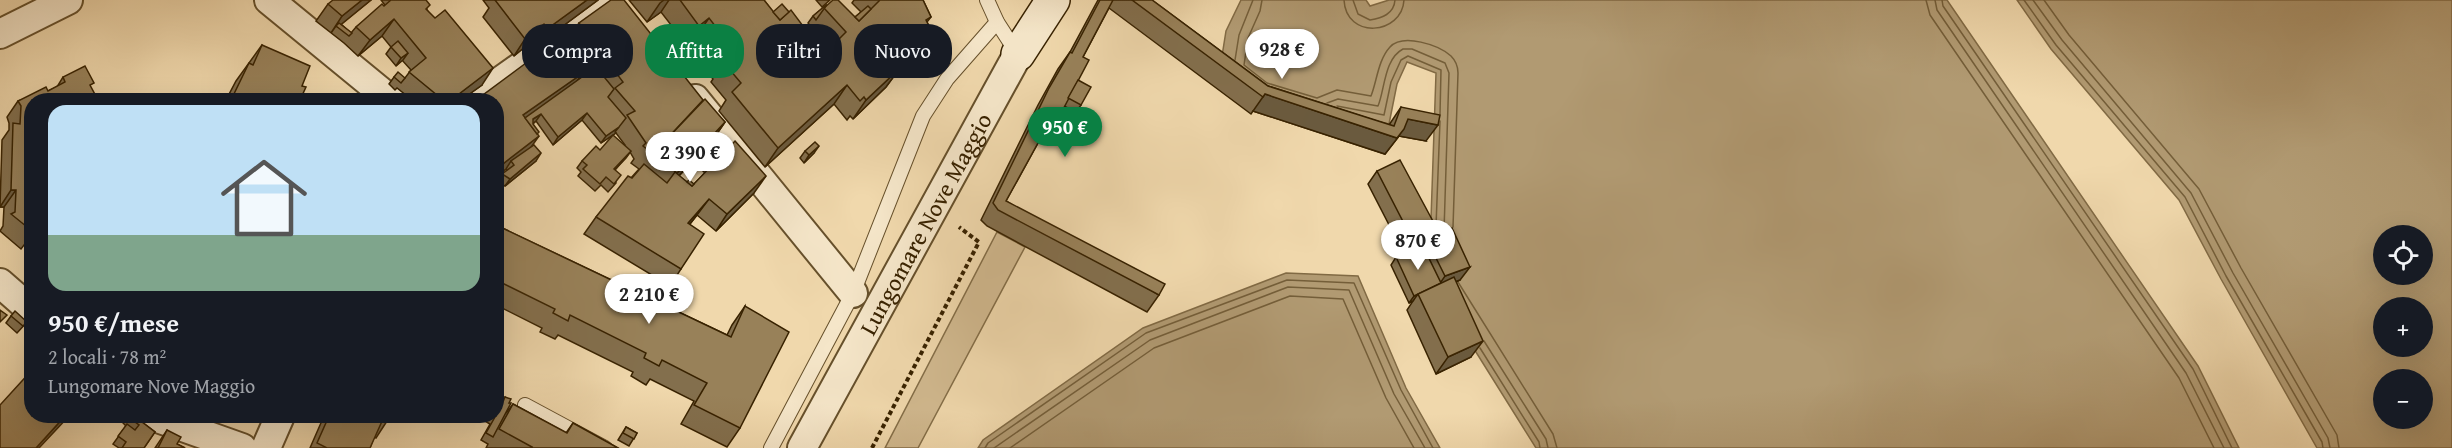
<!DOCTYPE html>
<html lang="it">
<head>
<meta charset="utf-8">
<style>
	body { margin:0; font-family:"Gentium Book Plus",serif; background:#242831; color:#f1f3f6; height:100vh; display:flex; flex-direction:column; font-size:22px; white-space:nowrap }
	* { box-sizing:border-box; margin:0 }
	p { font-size:20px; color:#9ea1a6 }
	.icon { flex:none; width:33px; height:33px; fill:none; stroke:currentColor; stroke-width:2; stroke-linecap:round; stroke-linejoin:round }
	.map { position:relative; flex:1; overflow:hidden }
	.side { position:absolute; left:24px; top:93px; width:480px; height:330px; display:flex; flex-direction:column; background:#171b24; border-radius:24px; box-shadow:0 6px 24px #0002 }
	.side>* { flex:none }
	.hud { position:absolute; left:522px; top:24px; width:570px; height:54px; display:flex; gap:12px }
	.controls { position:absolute; left:2373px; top:225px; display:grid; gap:12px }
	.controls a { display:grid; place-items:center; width:60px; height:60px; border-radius:50%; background:#171b24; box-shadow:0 6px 24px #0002; font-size:30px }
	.price { position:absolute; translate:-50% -51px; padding:0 14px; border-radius:21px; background:#fff; color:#222; font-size:20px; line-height:39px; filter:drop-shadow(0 2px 3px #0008) }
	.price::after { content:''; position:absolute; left:50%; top:36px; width:18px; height:14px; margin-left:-9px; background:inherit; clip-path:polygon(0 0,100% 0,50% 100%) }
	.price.selected { background:#0b8043; color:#fff }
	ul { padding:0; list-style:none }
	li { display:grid; align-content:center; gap:12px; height:318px; padding:0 24px }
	li span { display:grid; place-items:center; height:186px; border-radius:18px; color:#555 }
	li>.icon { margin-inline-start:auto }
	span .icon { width:108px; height:108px; fill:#fffc; stroke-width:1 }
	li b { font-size:26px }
	.chip { padding:0 21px; border-radius:24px; background:#171b24; box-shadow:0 6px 24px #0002; font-size:21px; line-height:54px }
	.chip.selected { background:#0b8043; color:#fff }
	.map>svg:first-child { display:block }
	.green { fill:#d1b98f; stroke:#846e48; stroke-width:1.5 }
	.water { fill:#b19a72; stroke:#816a44; stroke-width:1.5; fill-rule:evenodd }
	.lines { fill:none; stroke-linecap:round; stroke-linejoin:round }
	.shore { stroke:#745e39; stroke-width:1.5 }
	.lane-casing { stroke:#66502b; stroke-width:16 }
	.street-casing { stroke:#66502b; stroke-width:32 }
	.secondary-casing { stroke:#382200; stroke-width:36 }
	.path { stroke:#382200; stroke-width:4; stroke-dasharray:4.5 3; stroke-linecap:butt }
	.lane { stroke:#f5e6c9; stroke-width:14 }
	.street { stroke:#f5e6c9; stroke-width:28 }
	.secondary { stroke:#f5e6c9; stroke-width:33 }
	.wall { fill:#836f4d; stroke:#382200; stroke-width:1.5; fill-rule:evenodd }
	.shaded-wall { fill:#6a5a3e; stroke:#382200; stroke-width:1.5 }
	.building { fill:#988159; stroke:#382200; stroke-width:1.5 }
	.labels { text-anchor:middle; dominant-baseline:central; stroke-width:6; stroke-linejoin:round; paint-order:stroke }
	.street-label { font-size:24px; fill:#382200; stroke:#f5e6c9 }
</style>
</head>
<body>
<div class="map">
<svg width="2452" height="448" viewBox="0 0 2452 448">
	<rect width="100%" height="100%" fill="#f0d8ac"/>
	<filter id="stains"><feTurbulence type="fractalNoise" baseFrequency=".00333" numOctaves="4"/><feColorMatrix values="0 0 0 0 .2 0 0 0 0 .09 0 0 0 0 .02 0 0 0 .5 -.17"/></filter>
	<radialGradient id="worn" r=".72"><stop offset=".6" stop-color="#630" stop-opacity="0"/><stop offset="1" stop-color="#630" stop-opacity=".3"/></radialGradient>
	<polygon class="green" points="997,232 1025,247 918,448 885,448"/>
	<g class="water">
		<polygon points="1241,0 1366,0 1370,6 1389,0 1947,0 2198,366 2239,448 1536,448 1429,277 1436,73 1407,62 1397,84 1389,124 1337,112 1219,75 1226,31"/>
		<path d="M2017,0H2452V448H2317L2221,279L2179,200L2051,49ZM2384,236H2422V274H2384ZM2384,308H2422V346H2384ZM2384,380H2422V418H2384Z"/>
		<polygon points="1286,273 1358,276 1406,388 1440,448 978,448 983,440 1143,328"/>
	</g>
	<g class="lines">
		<g class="shore">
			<path d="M1262,0L1260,11L1248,38L1244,65L1267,83L1317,98L1337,90L1371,96C1377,81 1378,60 1390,47C1403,33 1439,45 1451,56C1456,61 1458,67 1458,73L1453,227"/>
			<path d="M1344,0C1346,40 1402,35 1404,0"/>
			<path d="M1353,0L1358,14L1370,20C1382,18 1394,14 1395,0"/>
			<polyline points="1926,0 1930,15 2179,378 2214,448"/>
			<polyline points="1935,0 1937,10 2186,373 2224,448"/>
			<polyline points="1942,0 1943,6 2193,369 2232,448"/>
			<polyline points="2024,0 2056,45 2185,197 2226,276 2322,442 2323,448"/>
			<polyline points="2033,0 2062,40 2191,193 2233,273 2328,438 2330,448"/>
			<polyline points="2044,0 2069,35 2199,189 2241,268 2337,435 2339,448"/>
			<polyline points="1235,60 1239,35 1253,0"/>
			<path d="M1327,103L1338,99L1378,106C1385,89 1384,59 1403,49H1412L1445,63L1449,73L1444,231"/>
			<polyline points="1337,106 1384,115 1391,82 1401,60 1408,56 1441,70 1440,114"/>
			<polyline points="1436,226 1440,121"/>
			<polyline points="1458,282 1553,434 1557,448"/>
			<polyline points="1484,341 1546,439 1548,448"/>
			<polyline points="1480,348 1539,442 1540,448"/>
			<polyline points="985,448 988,443 1146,333 1287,280 1354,283 1401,390 1433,448"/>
			<polyline points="994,448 1150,340 1288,287 1349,290 1394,394 1425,448"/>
			<polyline points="1010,448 1154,348 1290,296 1343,299 1386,398 1414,448"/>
		</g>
		<defs>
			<g id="lane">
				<polyline points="987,0 997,22 1017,53"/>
				<polyline points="525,405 605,448"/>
				<polyline points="771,448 853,293 923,116 947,79 997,22"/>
			</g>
			<g id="street">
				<polyline points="269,0 391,100"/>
				<polyline points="0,34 68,0"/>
				<polyline points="695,99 853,293"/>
				<polyline points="474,100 605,7"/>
				<polyline points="0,283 32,311"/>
				<polyline points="152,416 242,448"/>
				<polyline points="266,448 280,416"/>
				<path id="s1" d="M802,448L1018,54"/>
			</g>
			<polyline id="secondary" points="1018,54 1053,0"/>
		</defs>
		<use href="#lane" class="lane-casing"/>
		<use href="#street" class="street-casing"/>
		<use href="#secondary" class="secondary-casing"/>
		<polyline class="path" points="872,448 979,242 959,227"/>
		<use href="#lane" class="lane"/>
		<use href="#street" class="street"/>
		<use href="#secondary" class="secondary"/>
	</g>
	<g class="wall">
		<polygon points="371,0 341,24 351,33 356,27 385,5 381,0 426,0 427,10 482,85 461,100 412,100 397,88 395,90 389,84 394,77 405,78 411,70 402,60 396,66 386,54 391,47 382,36 358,56 344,43 316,21 328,4"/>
		<polygon points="483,0 598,0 536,46 532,41 514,56 483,17 489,8"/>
		<polygon points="629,0 764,0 773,12 815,42 820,37 808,23 813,16 826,5 855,17 861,12 852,3 854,0 923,0 931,17 927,22 932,32 919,51 907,62 900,45 888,56 900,68 886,87 853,119 850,116 847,120 834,104 765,167 719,111 726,100 711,82 713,79 661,12 647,22"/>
		<polygon points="816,0 830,0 822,7"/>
		<polygon points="1098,0 1152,0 1268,86 1389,125 1401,107 1426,141 1399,136 1385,154 1253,111 1251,114 1109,8 1083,57 1078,80 1081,105 1076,112 1064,106 1059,117 1047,133 1044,132 1006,201 1159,295 1147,312 987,226 981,220 1038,105 1058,69 1070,52"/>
		<path d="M579,23L703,100L725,122L716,135L754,193L716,231L697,215L690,224L681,269L670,286L584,234L596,217L639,169L631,163L634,159L630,152L615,170L616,183L608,192L601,185L595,191L578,176L581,172L577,168L582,161L600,150L625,145L616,133L601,143L582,120L553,145L536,121L533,124L537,134L532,146L536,161L505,186L497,182L502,174L508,170L506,169L496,176V100H479L483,95L565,50L571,45L567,39ZM578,54L591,71L577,81L583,73L573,60ZM695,159L693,161L705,173L694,184L687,182L679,176Z"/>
		<polygon points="262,45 302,86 300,100 226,100 236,81"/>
		<polygon points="63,77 94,83 32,100 32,252 24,245 21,249 0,231 3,226 4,207 0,207 2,140 9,130 9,123 7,117 18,101 48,91 57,87"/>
		<polygon points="805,151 814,153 804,163 800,158"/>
		<polygon points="1377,171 1438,236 1460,280 1456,282 1471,357 1436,374 1407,310 1413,301 1409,303 1391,265 1396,257 1416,249 1413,243 1401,248 1368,184"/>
		<polygon points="496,225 727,335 732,325 745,306 740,428 727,447 681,424 694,401 650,379 646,385 631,376 633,372 558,335 555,339 540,332 542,328 496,305"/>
		<polygon points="11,316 27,322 17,333 6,323"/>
		<polygon points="505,397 509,403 506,413 513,404 566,433 573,423 618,448 486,448 488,444 481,440 490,424 483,420 485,416 496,416 500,404"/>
		<polygon points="126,416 134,416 155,432 144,448 119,448 113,444 126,426 122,422"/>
		<polygon points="324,416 390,416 387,421 376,438 374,437 370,448 310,448"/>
		<polygon points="626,427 637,433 629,446 618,440"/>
		<polygon points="167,430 177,444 185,448 155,448"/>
	</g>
	<g class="shaded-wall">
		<polygon points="362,0 371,0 338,27 336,26 331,33 342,16"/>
		<polygon points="587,0 598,0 536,46 547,29"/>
		<polygon points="664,0 669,0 661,12 647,22 660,3"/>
		<polygon points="709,18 696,37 691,37 699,26"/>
		<polygon points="394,19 382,36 358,56 370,40"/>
		<polygon points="544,24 532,41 514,56 525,39"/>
		<polygon points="913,27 900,45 871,71 884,52"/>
		<polygon points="932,32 919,51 907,62 920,43"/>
		<polygon points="408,53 403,60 396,66 401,58"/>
		<polygon points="493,68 482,85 461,100 451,100"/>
		<polygon points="900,68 886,87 853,119 866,100"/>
		<polygon points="583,73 571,89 518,127 523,115"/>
		<polygon points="847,85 834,104 765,167 778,148"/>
		<polygon points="1265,94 1397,138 1408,119 1438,125 1426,141 1399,136 1385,154 1253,111"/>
		<polygon points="587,113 582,120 553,145 558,137"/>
		<polygon points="541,114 536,121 528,127 533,119"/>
		<polygon points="725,122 712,141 665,190 677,173"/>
		<polygon points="619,127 615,132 616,133 601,143 606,136"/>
		<polygon points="539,136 527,153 511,161 506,169 496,176 496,174 504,163"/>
		<polygon points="819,146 814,153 804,163 809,155"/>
		<polygon points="631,151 626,158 609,176 614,169"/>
		<polygon points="541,153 536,161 505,186 510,179"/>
		<polygon points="766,176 754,193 716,231 727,214"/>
		<polygon points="11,190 16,190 4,207 0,207"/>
		<polygon points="709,199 697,215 677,240 688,223"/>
		<polygon points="1422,230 1413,243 1401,248 1410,235"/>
		<polygon points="1470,267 1460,280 1436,289 1445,276"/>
		<polygon points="1418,294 1413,301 1409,303 1414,296"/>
		<polygon points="1483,341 1471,357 1436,374 1448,357"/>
		<polygon points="65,416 69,416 39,448 36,448"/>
	</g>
	<g class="building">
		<polygon points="333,0 362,0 342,16 328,4"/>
		<polygon points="391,0 426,0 430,5 426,9 435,18 445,10 493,68 451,100 443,100 409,72 426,58 394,19 370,40 356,27 382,4 384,6"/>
		<polygon points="495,0 587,0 547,29 544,24 525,39"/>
		<polygon points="611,0 624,0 703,100 664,142 686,164 677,173 643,146 646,143 627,115 635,111 615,88 623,82 579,23"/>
		<polygon points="680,0 764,0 780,20 791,10 824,54 846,32 824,8 833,0 838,0 859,21 880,0 923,0 931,17 926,20 932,32 920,43 913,27 884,52 900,68 866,100 864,97 860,101 847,85 778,148 732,92 741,83 724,63 737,54 709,18 699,26"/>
		<polygon points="1100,0 1113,0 1083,57 1089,60 1059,117 1054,114 1006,201 1165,284 1159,295 998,210 993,203 1049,88 1070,52 1072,53"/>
		<polygon points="1132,0 1152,0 1268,86 1394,126 1401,107 1440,115 1438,125 1408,119 1404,129 1397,138 1265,94 1263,97"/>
		<polygon points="782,4 789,12 780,20 773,12"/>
		<polygon points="826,5 826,6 816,20 813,16"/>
		<polygon points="868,6 871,9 859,21 855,17"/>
		<polygon points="339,23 352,33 349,36 336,26"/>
		<polygon points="701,30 726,62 718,71 691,37"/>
		<polygon points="827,32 836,42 824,54 815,42"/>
		<polygon points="578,39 583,47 575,56 568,47"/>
		<polygon points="557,40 583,73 523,115 539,136 504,163 496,157 496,100 487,100 483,95"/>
		<polygon points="398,41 408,53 401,58 391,47"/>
		<polygon points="262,45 310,66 302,86 306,87 300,100 231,100 249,63 253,65"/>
		<polygon points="85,66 94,83 90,85 98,100 32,100 32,231 11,214 15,212 16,190 11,190 13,123 20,124 21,106 18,101 46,87 48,91 65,82 63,77"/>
		<polygon points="596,67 614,89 608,97 626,118 619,127 606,136 587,113 558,137 541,114 533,119 533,124 539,132 537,134 525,118"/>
		<polygon points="398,72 405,78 401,83 394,77"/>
		<polygon points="1078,80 1091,87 1081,105 1068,98"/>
		<polygon points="705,99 725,122 688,162 666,140"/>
		<polygon points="613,135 631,151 614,169 621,175 614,184 606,177 600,184 583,169 587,165 582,161 596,146 600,150"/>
		<polygon points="716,135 727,149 711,167 698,154"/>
		<polygon points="735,141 766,176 727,214 709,199 688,223 704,234 681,269 596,217 628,176 632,178 644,164 667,183 675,172 692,186"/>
		<polygon points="815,142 819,146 809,155 805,151"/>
		<polygon points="534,145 541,153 510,179 502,174 514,165 511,161"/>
		<polygon points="1400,160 1435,225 1438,236 1452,228 1470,267 1445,276 1422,230 1410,235 1377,171"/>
		<polygon points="689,180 694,184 692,186 687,182"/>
		<polygon points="496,185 503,188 497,209 496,209"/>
		<polygon points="496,225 731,337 745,306 789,332 740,428 694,405 707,383 662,360 659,366 644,358 646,353 570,315 568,321 553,313 555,309 496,280"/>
		<polygon points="1423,246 1441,283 1414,296 1396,257"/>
		<polygon points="1454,277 1483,341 1448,357 1418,294"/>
		<polygon points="0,310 7,315 0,322"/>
		<polygon points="15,311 27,322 23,326 11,316"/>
		<polygon points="32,370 32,416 65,416 36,448 0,448 0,405"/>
		<polygon points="505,397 511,399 509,403 511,403 493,437 486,433 495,417 492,416 496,416 496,402 502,404"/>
		<polygon points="513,404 567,433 573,423 618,448 531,448 532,447 499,429"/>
		<polygon points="127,416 134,416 155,432 144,448 122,448 126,442 118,436 127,424 135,430 139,425"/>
		<polygon points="329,416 390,416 387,421 383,419 370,448 327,448 317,443"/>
		<polygon points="626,427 637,433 634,439 623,433"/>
		<polygon points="167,430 181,437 177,444 185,448 158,448"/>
	</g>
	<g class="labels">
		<g class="street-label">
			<text stroke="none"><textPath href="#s1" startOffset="256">Lungomare Nove Maggio</textPath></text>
		</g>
	</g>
	<rect width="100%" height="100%" filter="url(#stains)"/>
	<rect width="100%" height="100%" fill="url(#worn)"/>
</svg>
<div class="controls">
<a><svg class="icon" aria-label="locate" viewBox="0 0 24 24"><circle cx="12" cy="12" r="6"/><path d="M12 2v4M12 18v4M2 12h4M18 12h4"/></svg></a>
<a>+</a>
<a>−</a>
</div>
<b class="price" style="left:1282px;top:80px">928 €</b>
<b class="price selected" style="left:1065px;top:158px">950 €</b>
<b class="price" style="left:690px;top:183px">2 390 €</b>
<b class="price" style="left:1418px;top:271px">870 €</b>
<b class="price" style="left:649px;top:325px">2 210 €</b>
<div class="hud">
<a class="chip">Compra</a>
<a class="chip selected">Affitta</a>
<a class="chip">Filtri</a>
<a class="chip">Nuovo</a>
</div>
<section class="side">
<ul>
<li><span style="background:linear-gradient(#bfe0f5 70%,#7fa58c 0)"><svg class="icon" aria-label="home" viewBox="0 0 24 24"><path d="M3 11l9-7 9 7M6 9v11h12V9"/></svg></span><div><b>950 €/mese</b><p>2 locali · 78 m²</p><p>Lungomare Nove Maggio</p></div></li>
</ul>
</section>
</div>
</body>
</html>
